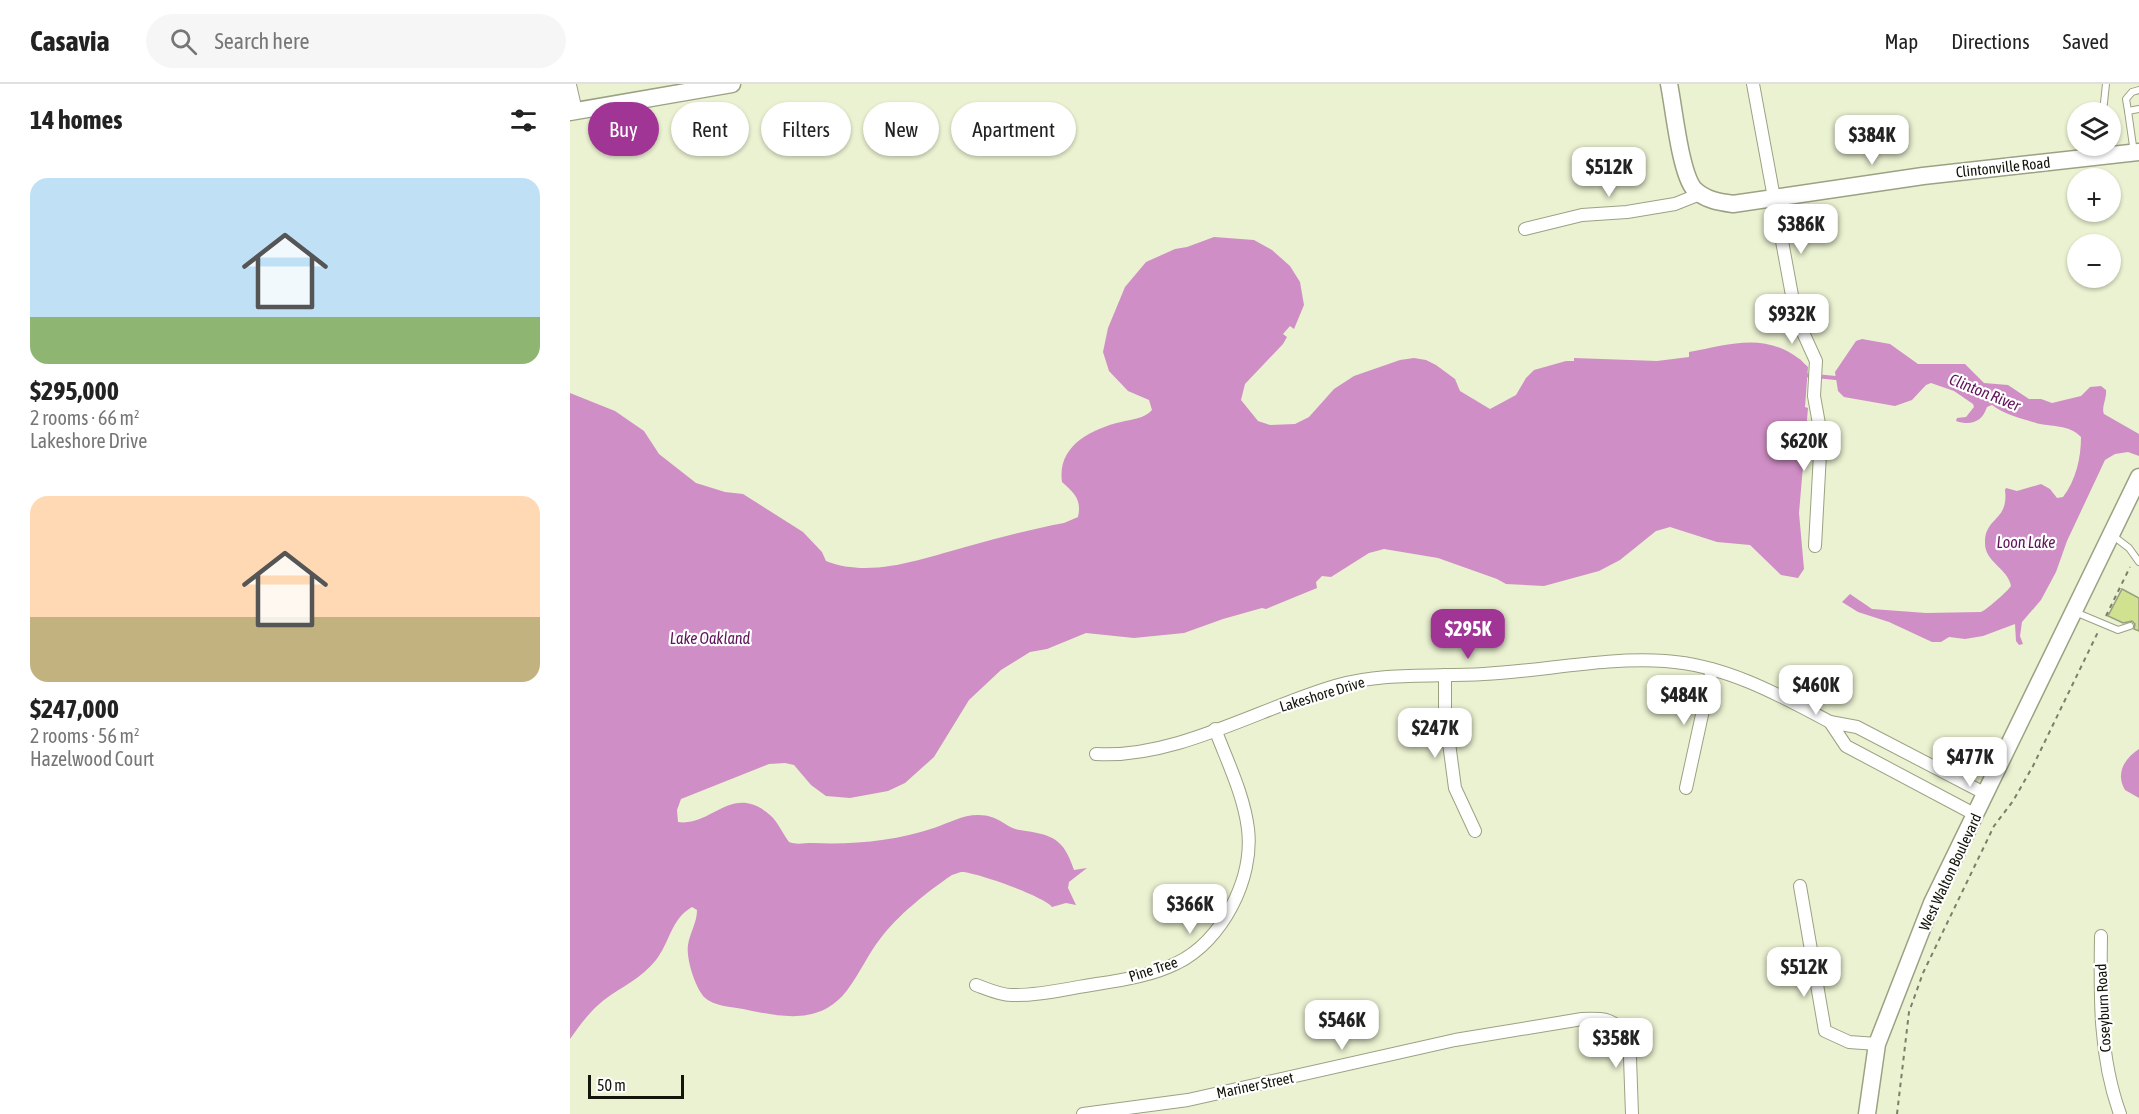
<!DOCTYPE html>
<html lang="en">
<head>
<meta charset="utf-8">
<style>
	body { margin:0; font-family:"Asap Condensed",sans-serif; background:#f6f6f6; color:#222; height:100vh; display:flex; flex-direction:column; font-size:22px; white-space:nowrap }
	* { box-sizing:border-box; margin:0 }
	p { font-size:20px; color:#767676 }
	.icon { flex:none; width:33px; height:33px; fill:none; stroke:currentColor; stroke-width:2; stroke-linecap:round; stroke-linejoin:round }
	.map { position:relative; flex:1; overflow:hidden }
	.details { display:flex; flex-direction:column; background:#fff; width:570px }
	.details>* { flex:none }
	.top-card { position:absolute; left:18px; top:18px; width:570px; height:54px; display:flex; gap:12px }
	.buttons { position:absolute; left:1497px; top:18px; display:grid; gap:12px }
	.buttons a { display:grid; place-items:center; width:54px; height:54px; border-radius:50%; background:#fff; box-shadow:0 2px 4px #0004; font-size:30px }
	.scale { position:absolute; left:18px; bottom:15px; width:96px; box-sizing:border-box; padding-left:6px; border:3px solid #13150a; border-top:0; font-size:16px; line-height:21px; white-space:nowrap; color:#13150a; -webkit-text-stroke:4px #fff; paint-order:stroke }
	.price { position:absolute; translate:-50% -51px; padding:0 14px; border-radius:12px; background:#fff; color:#222; font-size:20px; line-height:39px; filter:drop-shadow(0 2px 3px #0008) }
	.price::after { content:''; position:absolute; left:50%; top:36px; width:18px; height:14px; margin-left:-9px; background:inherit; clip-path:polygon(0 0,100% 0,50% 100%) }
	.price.current { background:#a13596; color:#fff }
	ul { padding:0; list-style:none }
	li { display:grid; align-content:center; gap:12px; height:318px; padding:0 30px }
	li span { display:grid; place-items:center; height:186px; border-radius:18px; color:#555 }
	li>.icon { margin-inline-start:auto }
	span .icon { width:108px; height:108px; fill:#fffc; stroke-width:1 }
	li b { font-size:26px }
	h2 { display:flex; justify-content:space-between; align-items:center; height:72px; padding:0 30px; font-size:26px }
	.chip { padding:0 21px; border-radius:27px; background:#fff; box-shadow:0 2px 4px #0004; font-size:21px; line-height:54px }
	.chip.current { background:#a13596; color:#fff }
	header { display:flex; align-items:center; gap:36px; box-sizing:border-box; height:84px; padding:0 30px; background:#fff; border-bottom:2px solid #e0e0e0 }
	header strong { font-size:28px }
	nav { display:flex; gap:33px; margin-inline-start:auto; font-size:21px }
	.search { width:420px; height:54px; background:#f6f6f6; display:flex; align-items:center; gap:15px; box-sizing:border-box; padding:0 21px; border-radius:33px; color:#767676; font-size:22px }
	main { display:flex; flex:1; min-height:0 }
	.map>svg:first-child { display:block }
	.water { fill:#cf8ec5 }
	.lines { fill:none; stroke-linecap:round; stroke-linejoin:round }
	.stream { stroke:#cf8ec5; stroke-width:4 }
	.building { fill:#d0e18f; stroke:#989f81; stroke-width:1.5 }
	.lane-casing { stroke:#9ba283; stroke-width:8 }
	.street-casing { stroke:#9ba283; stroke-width:14 }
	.secondary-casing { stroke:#9ba283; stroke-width:19 }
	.path { stroke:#7a7f69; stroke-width:2; stroke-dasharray:4.5 4.5; stroke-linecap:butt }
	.lane { stroke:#fff; stroke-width:6 }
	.street { stroke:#fff; stroke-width:12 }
	.secondary { stroke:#fff; stroke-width:16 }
	.labels { text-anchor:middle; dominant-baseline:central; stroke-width:4.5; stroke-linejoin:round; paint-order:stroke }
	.street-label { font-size:15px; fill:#13150a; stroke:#fff }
	.water-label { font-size:16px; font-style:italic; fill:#5f1258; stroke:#fff }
</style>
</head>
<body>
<header>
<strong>Casavia</strong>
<div class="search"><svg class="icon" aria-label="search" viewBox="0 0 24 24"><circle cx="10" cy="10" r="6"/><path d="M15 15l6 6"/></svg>Search here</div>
<nav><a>Map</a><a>Directions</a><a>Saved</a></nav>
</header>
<main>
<section class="details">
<h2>14 homes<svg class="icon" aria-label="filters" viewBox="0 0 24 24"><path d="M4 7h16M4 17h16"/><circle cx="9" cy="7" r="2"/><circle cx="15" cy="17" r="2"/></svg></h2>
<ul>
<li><span style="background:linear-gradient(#bfe0f5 75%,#8fb573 0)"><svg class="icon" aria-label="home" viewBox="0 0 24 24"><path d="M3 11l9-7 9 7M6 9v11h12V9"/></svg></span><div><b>$295,000</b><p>2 rooms · 66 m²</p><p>Lakeshore Drive</p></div></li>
<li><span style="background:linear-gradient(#ffd9b3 65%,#c2b280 0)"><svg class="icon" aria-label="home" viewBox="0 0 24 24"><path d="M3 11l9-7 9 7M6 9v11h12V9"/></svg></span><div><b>$247,000</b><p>2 rooms · 56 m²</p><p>Hazelwood Court</p></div></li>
</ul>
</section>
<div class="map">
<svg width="1569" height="1030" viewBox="0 0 1569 1030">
	<rect width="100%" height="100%" fill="#eaf2d1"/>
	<g class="water">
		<path d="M644,153L684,156L702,166L720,182L730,198L734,221L724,245L720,242L713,250L717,253L713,260L675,300L671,316L688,337L700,341L725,340L739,333L764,305L784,292L830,276L844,274L856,276L866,281L885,295L890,307L920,325L946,311L956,294L964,286L996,277H1004V274L1087,277L1119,273V268C1158,261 1193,248 1228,274C1232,276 1234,280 1238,283L1235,323L1238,324L1229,429L1234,485L1228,494L1211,491L1180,461L1147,458L1100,443L1086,447L1050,476L1029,487L974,502L936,500L927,495L868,474L814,465L799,469L761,493L752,492L746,498L747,504L696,525L692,524L653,535L614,549L564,554L516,549L477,565L460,568L431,586L399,616L364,673L335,699L318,707L280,714L256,712L241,701L224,681L215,679L199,680L111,715L107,726L108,738C142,743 162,698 200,731C208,738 213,750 219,758C226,761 234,759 242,759C283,761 325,757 364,744C379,739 392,731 408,731C430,731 435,744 450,746C482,751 493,753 504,786L517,784L499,798L498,804L506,821L496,819L482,823C476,813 403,787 391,788C390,788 383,791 382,791C358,807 327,832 310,855C298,870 290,889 278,905C251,942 212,933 173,925C162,923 143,922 134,913C125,903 116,875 118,861C120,848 127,839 127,826L122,823C101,835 100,858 86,876C72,894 51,903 34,916C20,927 10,941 0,955V309L45,327L74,347L89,370L126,399L155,408L173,410L233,448L252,468L256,477C301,495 354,474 399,462C431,453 462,445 494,439L508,433C512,415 504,409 492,398C487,362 521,345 551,338C562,335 574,335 582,326L579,316L558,307L539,287L533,268L538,244L555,203L576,178L605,165L617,163Z"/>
		<path d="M1292,255L1320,260L1348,280H1395L1414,299L1438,301L1459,315H1471L1482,319L1511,312L1520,303L1531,302L1536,306C1537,314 1531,324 1534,330L1569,350V372L1558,368L1545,370L1535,376L1497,457L1486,488L1471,516L1452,538L1450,552L1453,560L1449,561L1446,557L1445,540L1413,552L1395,555L1379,553L1371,558H1362L1319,538L1288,528L1272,518L1280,510L1302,525L1356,529L1411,528C1415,527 1438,507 1441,502C1438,484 1414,478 1415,458C1415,433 1439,437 1435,406L1436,404L1447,407L1471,400L1480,405L1487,414L1493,413C1506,396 1511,374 1511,353C1499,340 1481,343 1466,339C1453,335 1433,330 1422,321L1417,323C1412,338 1401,342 1386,337L1387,334L1396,333L1404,323L1403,320L1384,307L1361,299L1356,301L1342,316L1325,322L1274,313L1268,307L1265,288L1286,257Z"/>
		<path d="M1569,665V714L1555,706C1545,689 1555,674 1569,665Z"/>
	</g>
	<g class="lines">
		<polyline class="stream" points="1234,291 1266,294"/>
	</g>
	<polygon class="building" points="1552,505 1569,514 1569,547 1564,545 1565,540 1562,537 1553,539 1538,532"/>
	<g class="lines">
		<defs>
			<g id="lane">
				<polyline points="1558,27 1556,15 1562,8 1569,6"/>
				<polyline points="1533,28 1536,0"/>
				<polyline points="1564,69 1558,27 1569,25"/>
				<polyline points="1542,451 1559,464 1569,478"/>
				<polyline points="1505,528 1548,546 1560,542"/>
			</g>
			<g id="street">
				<polyline points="1183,0 1226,233 1246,277 1244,312 1251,351 1245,462"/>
				<polyline points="0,1 6,27"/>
				<polyline points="955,145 1012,131 1057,128 1105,120 1130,110"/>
				<polyline points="875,591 875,629 885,704 905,747"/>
				<path d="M526,670C605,675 690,624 765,602C814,588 864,593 914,590C974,587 1034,573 1095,577C1155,581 1208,610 1260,638"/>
				<polyline points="1116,704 1142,585"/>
				<polyline points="1406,731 1276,662 1260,638 1287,643 1416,710"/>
				<polyline points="1230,802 1255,947 1279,958 1307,960"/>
				<path d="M1531,852C1530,912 1529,972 1550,1030"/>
				<path d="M406,901C417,905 430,911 441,911C469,912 499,904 527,900C553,896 584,891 607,879C652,857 684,795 678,745C674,711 657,677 645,645"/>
				<path d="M513,1030L618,1016L885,956L1012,935C1033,934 1039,934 1056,948L1060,974L1062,1030"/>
			</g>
			<g id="secondary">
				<path d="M1099,0C1104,24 1110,88 1124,105C1135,116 1149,118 1163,120L1353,92L1569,68"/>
				<polyline points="0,28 162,0"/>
				<polyline points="1297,1030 1307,960 1362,819 1569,393"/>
			</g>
		</defs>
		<use href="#lane" class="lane-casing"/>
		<use href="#street" class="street-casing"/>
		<use href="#secondary" class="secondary-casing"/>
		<g class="path">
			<polyline points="1536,532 1560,483"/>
			<polyline points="1327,1030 1339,928 1353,889 1424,742 1443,717 1463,682 1528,548"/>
		</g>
		<use href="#lane" class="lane"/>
		<use href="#street" class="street"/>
		<use href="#secondary" class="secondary"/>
	</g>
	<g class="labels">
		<g class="street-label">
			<text transform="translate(1433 83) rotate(-6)">Clintonville Road</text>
			<text transform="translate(752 610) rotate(-17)">Lakeshore Drive</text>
			<text transform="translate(1380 788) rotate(-65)">West Walton Boulevard</text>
			<text transform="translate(583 885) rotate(-18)">Pine Tree</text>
			<text transform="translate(1533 924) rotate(-93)">Coseyburn Road</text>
			<text transform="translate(685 1001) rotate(-12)">Mariner Street</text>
		</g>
		<g class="water-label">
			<text transform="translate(1415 308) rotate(22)">Clinton River</text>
			<text x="1456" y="458">Loon Lake</text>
			<text x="140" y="554">Lake Oakland</text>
		</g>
	</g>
</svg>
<div class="buttons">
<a><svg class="icon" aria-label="layers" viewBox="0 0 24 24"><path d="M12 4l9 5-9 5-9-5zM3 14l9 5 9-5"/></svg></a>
<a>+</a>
<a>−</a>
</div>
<div class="scale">50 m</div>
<b class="price" style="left:1302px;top:82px">$384K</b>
<b class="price" style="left:1039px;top:114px">$512K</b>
<b class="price" style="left:1231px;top:171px">$386K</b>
<b class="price" style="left:1222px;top:261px">$932K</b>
<b class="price" style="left:1234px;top:388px">$620K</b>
<b class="price current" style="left:898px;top:576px">$295K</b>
<b class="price" style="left:1246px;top:632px">$460K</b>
<b class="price" style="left:1114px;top:642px">$484K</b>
<b class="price" style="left:865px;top:675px">$247K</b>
<b class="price" style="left:1400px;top:704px">$477K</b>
<b class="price" style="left:620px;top:851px">$366K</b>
<b class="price" style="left:1234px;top:914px">$512K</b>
<b class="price" style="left:772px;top:967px">$546K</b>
<b class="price" style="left:1046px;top:985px">$358K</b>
<div class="top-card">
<a class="chip current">Buy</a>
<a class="chip">Rent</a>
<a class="chip">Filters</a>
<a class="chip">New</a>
<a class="chip">Apartment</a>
</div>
</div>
</main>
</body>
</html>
